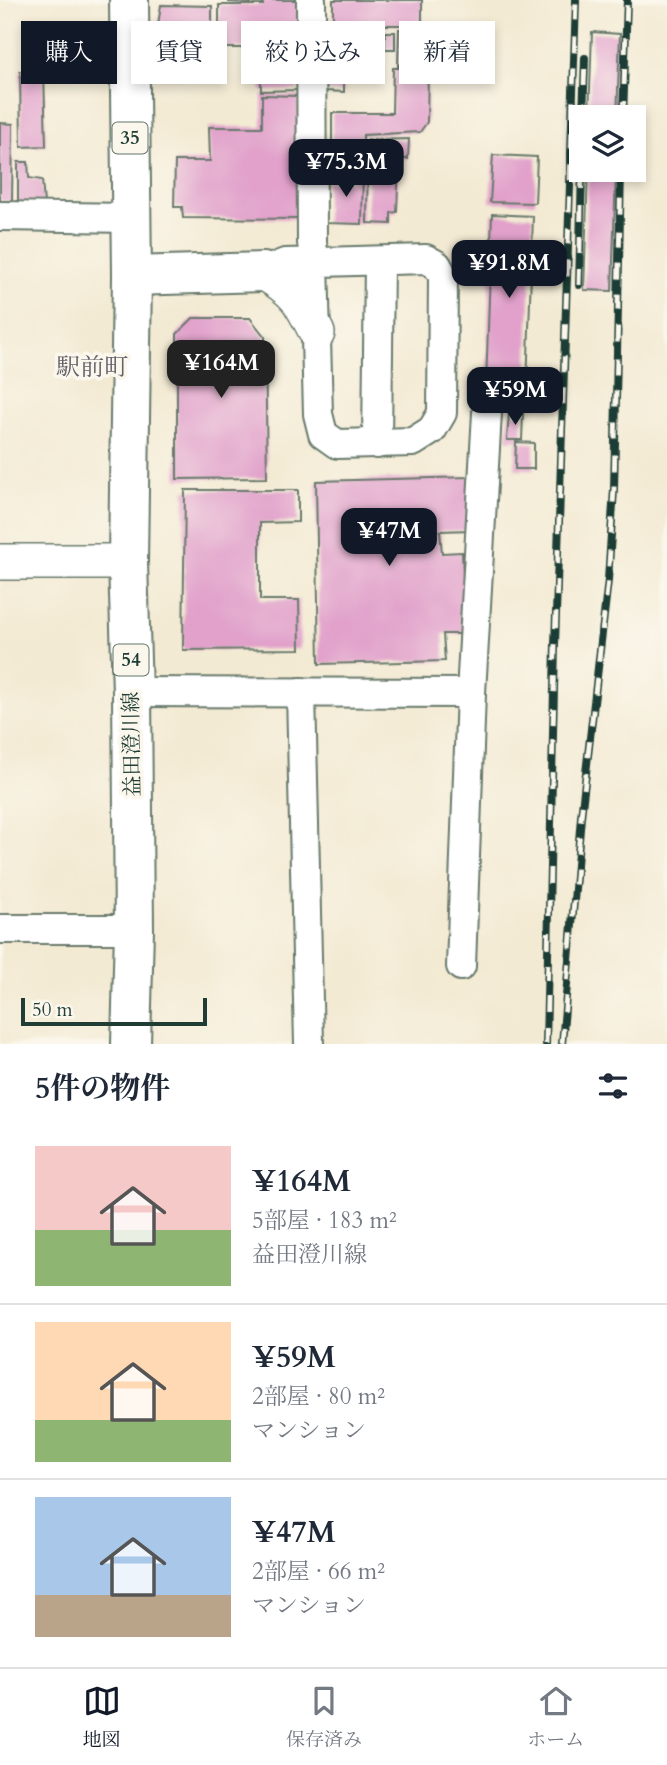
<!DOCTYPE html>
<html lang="ja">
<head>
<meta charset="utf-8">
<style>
	body { margin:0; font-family:Cardo,"Noto Serif JP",serif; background:#f2f2f3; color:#1f2937; height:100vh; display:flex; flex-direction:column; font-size:26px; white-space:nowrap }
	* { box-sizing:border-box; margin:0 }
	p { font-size:23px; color:#747a83 }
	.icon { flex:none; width:38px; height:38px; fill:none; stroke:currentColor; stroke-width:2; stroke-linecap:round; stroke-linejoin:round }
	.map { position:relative; height:1044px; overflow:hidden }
	.drawer { display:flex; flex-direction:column; background:#fff; flex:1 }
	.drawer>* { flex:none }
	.guide { position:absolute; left:21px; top:21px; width:626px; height:63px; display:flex; gap:14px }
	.controls { position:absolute; left:569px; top:105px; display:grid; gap:14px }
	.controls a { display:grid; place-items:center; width:77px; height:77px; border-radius:0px; background:#fff; box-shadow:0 4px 10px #0003; font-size:35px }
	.scale { position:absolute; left:21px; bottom:18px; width:186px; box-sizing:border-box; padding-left:7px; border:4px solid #1f3d34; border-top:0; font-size:19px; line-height:24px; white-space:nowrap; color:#1f3d34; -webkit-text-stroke:5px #fbf7ec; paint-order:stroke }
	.price { position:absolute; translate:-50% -60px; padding:0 16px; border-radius:14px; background:#111827; color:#fff; font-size:23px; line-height:46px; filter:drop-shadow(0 2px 4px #0008) }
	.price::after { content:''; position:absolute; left:50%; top:42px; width:21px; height:16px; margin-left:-10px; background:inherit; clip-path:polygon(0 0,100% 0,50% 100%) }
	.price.active { background:#222; color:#fff }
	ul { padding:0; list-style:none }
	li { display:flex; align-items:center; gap:21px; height:175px; padding:0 35px }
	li+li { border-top:2px solid #e0e1e3 }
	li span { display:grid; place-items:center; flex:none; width:196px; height:140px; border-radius:0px; color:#555 }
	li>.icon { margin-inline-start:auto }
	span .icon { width:84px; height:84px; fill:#fffc; stroke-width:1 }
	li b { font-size:30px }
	h2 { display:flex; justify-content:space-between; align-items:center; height:84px; padding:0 35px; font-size:30px }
	.tag { padding:0 24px; border-radius:0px; background:#fff; box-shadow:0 4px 10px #0003; font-size:24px; line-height:63px }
	.tag.active { background:#111827; color:#fff }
	.menu { display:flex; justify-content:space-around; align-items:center; height:98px; border-top:2px solid #e0e1e3; background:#fff; font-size:19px; color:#747a83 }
	.menu a { display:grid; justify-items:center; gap:4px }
	.menu .active { color:#111827 }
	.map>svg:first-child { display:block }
	.building { fill:#e1a1cb }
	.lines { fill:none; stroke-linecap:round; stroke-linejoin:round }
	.minor-casing { stroke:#697a6c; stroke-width:32 }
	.tertiary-casing { stroke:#697a6c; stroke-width:38 }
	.primary-casing { stroke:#697a6c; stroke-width:42 }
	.minor { stroke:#fff; stroke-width:28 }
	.tertiary { stroke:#fff; stroke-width:35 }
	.primary { stroke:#fff; stroke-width:38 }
	.rail-casing { stroke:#1f3d34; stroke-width:8 }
	.rail { stroke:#fbf7ec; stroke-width:5; stroke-dasharray:16; stroke-linecap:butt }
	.labels { text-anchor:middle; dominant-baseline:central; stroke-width:7; stroke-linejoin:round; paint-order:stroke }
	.shield { fill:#fbf7ec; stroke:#61756b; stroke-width:2 }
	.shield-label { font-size:19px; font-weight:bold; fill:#1f3d34 }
	.street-label { font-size:21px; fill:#1f3d34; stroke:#fbf7ec }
	.quarter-label { font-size:24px; fill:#636069; stroke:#fbf7ec }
</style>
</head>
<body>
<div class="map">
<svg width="667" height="1044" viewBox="0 0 667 1044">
	<rect width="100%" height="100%" fill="#fbf7ec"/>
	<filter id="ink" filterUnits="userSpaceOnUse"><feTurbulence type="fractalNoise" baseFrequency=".0143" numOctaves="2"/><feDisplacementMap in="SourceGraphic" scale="14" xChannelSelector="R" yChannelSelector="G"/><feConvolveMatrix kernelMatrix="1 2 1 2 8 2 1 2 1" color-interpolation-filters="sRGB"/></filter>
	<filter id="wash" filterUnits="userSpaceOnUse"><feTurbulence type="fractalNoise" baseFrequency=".00686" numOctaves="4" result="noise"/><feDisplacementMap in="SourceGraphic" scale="28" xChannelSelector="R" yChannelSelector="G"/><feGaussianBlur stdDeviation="1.57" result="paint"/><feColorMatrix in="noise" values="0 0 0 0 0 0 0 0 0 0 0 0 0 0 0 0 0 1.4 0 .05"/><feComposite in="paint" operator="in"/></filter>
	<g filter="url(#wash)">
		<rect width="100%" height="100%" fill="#f3ead3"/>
		<g id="blocks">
			<g class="building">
				<polygon points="229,0 251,0 251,3 229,2"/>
				<polygon points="263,0 298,0 298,90 261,91 260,48 219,48 219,5 263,5"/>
				<rect x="333" y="0" width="89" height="25"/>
				<polygon points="161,5 212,6 212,53 220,52 220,78 161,78 160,32 157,32"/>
				<polygon points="399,29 422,29 423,66 398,66"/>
				<polygon points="325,30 377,31 377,49 325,49"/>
				<rect x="385" y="32" width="10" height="17"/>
				<polygon points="592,32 620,34 617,117 589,117"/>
				<polygon points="325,53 364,54 364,65 325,64"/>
				<polygon points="326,68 344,68 344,92 325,91"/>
				<polygon points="393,68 428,68 427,122 420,132 363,135 363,144 332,144 332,113 392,113"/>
				<polygon points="20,71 44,71 46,146 21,147"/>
				<polygon points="262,95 299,96 300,219 183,218 182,207 174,207 175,161 210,161 209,127 262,127"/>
				<polygon points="0,123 13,124 12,201 0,201"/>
				<polygon points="409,139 408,159 399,159 397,212 391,213 391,224 367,223 368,140"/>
				<polygon points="324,147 348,148 348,179 325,179"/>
				<polygon points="493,155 537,157 535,203 490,202"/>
				<polygon points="353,161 363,161 362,224 326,223 326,182 352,182"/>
				<polygon points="18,162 28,162 29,178 42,180 44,203 18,202"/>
				<polygon points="588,170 616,170 612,291 584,290"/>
				<polygon points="492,214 533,216 527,386 486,385"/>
				<polygon points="193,318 250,318 265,337 267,478 177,479 177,334"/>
				<polygon points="509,413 523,414 522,440 507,440"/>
				<polygon points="516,442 534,443 534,469 515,469"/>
				<polygon points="471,477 472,530 440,531 442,553 462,552 465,634 443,634 445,661 319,664 316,481"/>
				<polygon points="185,490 298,490 298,522 260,523 260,600 299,600 300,649 183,650"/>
			</g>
		</g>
	</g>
	<g filter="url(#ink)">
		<use href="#blocks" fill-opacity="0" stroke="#697a6c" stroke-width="2"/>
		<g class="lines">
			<defs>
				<g id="minor">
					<polyline points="0,216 131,218"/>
					<polyline points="263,272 285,263 426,259 437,265 443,276 442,413 432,430 413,442 337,444 323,434 318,414 314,262 312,242 311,0"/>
					<polyline points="377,444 379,261"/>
					<polyline points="132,692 471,693"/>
					<polyline points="301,692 309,1044"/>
					<polyline points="0,929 134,929"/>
					<polyline points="461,966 471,693 487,413"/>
				</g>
				<g id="tertiary">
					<path d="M263,272C296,291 300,299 317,333"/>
					<polyline points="0,562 128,562"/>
				</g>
				<g id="primary">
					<polyline points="129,0 132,276 128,562 132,692 134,929 131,1044"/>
					<polyline points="132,276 263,272"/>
				</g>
			</defs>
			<use href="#minor" class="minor-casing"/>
			<use href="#tertiary" class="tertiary-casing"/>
			<use href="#primary" class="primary-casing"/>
			<use href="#minor" class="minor"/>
			<use href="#tertiary" class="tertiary"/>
			<use href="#primary" class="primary"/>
			<defs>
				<g id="rail">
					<polyline points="583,117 585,58"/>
					<polyline points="623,117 627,0"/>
					<polyline points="579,285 582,170"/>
					<polyline points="546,1044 555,645 576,0"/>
					<polyline points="562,1044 581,817 608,580 614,489 621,170"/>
				</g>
			</defs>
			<use href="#rail" class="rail-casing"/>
			<use href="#rail" class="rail"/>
		</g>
	</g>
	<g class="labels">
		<g class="shield">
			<rect x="112.5" y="122.5" width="35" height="31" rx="5"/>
			<rect x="113.5" y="644.5" width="35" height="31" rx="5"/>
		</g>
		<g class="shield-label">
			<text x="130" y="138">35</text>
			<text x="131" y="660">54</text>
		</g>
		<g class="street-label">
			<text transform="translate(132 744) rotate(-91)">益田澄川線</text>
		</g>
		<g class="quarter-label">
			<text x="92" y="367">駅前町</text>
		</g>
	</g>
</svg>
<div class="controls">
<a><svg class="icon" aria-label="layers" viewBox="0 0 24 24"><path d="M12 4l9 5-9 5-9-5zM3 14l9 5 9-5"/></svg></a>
</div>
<div class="scale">50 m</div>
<b class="price" style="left:346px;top:199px">¥75.3M</b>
<b class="price" style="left:509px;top:300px">¥91.8M</b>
<b class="price active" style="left:221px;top:400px">¥164M</b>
<b class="price" style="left:515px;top:427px">¥59M</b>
<b class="price" style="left:389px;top:568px">¥47M</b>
<div class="guide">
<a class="tag active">購入</a>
<a class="tag">賃貸</a>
<a class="tag">絞り込み</a>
<a class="tag">新着</a>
</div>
</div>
<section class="drawer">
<h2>5件の物件<svg class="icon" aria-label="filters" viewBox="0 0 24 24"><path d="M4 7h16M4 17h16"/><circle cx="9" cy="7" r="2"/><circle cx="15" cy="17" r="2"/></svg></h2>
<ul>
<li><span style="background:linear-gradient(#f6c9c9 60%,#8fb573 0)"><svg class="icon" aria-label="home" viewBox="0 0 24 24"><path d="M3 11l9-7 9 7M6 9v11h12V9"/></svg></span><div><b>¥164M</b><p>5部屋 · 183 m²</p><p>益田澄川線</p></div></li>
<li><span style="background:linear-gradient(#ffd9b3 70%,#8fb573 0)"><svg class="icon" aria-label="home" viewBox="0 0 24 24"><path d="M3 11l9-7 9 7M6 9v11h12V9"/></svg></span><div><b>¥59M</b><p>2部屋 · 80 m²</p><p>マンション</p></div></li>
<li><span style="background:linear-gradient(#a9c7e8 70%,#b9a48a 0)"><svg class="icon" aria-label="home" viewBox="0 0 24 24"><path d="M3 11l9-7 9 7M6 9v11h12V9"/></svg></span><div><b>¥47M</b><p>2部屋 · 66 m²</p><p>マンション</p></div></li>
</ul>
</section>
<nav class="menu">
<a class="active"><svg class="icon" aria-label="map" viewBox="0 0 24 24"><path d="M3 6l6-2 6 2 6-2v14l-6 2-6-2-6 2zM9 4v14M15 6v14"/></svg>地図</a>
<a><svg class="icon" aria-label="saved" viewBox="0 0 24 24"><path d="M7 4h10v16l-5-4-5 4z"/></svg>保存済み</a>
<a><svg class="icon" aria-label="home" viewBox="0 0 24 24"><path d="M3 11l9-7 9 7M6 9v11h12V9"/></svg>ホーム</a>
</nav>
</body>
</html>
